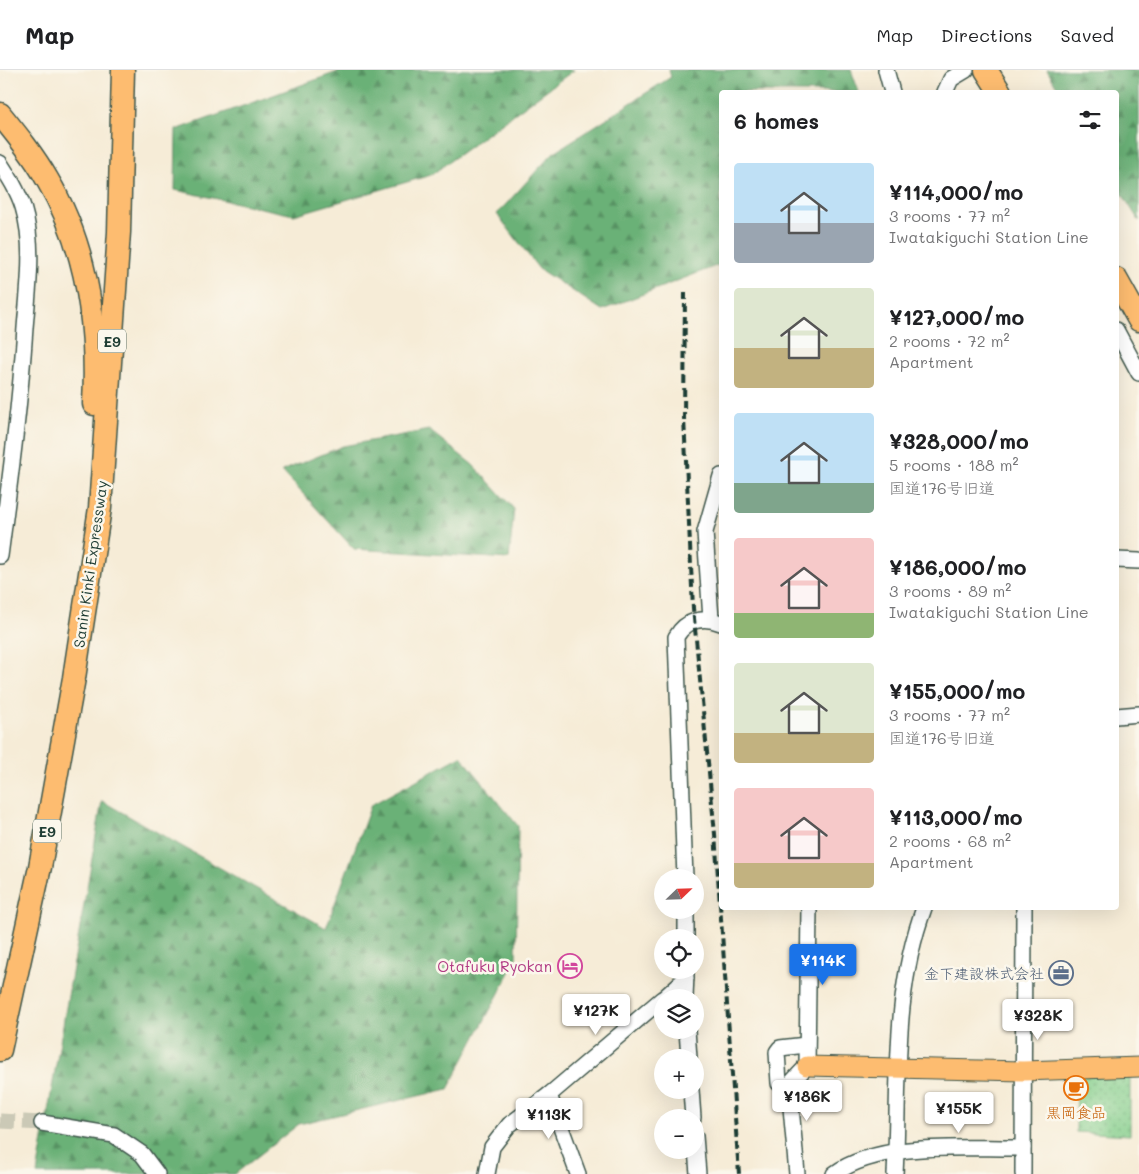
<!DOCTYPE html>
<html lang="en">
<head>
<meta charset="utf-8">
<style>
	body { margin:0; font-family:Mali,"Klee One",sans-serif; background:#f2f2f2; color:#202124; height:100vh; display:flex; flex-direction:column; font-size:19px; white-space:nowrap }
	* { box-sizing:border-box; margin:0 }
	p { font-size:16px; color:#757577 }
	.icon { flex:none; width:28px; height:28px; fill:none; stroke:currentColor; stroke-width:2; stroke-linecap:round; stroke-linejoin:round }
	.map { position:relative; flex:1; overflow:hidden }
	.side { position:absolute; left:719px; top:20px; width:400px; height:820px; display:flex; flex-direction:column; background:#fff; border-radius:5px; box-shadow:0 5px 20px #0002 }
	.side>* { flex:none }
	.needle { width:32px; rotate:67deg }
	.tools { position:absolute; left:654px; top:799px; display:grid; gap:10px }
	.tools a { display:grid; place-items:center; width:50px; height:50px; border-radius:50%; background:#fff; box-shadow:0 5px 20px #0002; font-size:25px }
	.price { position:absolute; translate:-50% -42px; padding:0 11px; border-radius:5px; background:#fff; color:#222; font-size:16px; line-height:32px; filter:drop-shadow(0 1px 2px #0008) }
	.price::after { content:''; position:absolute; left:50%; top:30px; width:15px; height:11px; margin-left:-8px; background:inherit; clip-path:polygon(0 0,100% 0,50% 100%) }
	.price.on { background:#1a73e8; color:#fff }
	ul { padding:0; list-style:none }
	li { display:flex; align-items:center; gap:15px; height:125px; padding:0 15px }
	li span { display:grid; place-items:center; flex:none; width:140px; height:100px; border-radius:5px; color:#555 }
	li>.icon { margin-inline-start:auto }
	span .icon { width:60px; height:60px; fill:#fffc; stroke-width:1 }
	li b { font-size:21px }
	h2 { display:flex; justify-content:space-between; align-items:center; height:60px; padding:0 15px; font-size:21px }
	header { display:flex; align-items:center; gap:30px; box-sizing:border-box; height:70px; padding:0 25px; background:#fff; border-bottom:1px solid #e0e0e0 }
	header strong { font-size:24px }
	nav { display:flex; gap:28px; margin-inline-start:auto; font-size:18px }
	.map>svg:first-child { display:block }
	.forest { fill:url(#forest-firs); stroke:#447756 }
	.park { fill:url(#park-dots); stroke:#518660 }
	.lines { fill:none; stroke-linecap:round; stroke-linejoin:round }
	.minor-tunnel { stroke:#cbc9b6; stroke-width:15; stroke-dasharray:15 8; stroke-linecap:butt }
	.minor-casing { stroke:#3f574c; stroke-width:18 }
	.major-casing { stroke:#3f574c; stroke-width:21 }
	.highway-casing { stroke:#3f574c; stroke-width:25 }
	.minor { stroke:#fff; stroke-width:15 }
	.major { stroke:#fdbc70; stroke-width:19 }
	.highway { stroke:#fdbc70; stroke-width:22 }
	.rail { stroke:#1f3d34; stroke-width:4; stroke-dasharray:8 4; stroke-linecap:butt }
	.labels { text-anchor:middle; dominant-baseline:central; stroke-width:5; stroke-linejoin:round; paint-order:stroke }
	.shield { fill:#fbf7ec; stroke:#61756b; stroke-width:1 }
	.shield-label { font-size:14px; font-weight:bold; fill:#1f3d34 }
	.street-label { font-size:15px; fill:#1f3d34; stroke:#fbf7ec }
	.hotel-label { font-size:15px; fill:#b23c85; stroke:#fbf7ec; text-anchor:end }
	.service-label { font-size:15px; fill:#4e5e75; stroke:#fbf7ec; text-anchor:end }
	.food-label { font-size:15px; fill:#c56008; stroke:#fbf7ec }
</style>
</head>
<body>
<header>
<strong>Map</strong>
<nav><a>Map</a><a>Directions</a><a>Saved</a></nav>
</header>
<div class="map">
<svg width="1139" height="1104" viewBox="0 0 1139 1104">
	<defs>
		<pattern id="forest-firs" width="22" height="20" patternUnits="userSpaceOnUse" patternTransform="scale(1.25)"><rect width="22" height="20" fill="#6ab177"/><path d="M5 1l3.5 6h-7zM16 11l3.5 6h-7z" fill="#579162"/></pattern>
		<pattern id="park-dots" width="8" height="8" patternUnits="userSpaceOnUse" patternTransform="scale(1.25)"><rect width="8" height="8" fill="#83ce8b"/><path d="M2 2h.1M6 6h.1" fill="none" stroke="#6ba872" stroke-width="1.8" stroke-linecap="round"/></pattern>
	</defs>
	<rect width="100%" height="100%" fill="#fbf7ec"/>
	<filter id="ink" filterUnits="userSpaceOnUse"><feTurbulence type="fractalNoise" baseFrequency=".02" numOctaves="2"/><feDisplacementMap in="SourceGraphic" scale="10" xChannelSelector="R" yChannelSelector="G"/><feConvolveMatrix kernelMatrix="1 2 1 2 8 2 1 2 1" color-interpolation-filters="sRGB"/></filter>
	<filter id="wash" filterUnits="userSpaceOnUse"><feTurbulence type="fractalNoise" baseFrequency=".0096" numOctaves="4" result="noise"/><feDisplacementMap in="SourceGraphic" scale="20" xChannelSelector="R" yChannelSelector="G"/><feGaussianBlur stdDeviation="1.12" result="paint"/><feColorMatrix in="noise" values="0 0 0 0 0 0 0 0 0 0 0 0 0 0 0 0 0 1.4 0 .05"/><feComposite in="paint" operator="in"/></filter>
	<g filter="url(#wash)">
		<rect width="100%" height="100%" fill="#f6ecd7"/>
		<g class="forest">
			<polygon points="343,0 574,0 431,105 294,145 175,120 176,60"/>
			<polygon points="669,0 851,0 859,22 721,22 721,194 602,240 539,199 497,144 553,83 671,7"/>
			<polygon points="1047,0 1139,0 1139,151 1116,114 1116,22 1060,22"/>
			<polygon points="429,360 473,395 514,439 509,489 354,479 282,401 343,376"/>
			<polygon points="461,686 518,756 516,891 448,1019 299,1054 235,1104 37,1104 102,731 326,858 371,735"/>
		</g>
		<polygon class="park" points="1130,1003 1130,1065 1076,1062 1077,1005"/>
	</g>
	<g filter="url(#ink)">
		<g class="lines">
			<polyline class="minor-tunnel" points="0,1051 42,1053"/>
			<defs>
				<g id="minor">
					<polyline points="886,0 892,22"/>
					<polyline points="945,22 951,9 966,0"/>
					<path d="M0,93C9,107 18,121 23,137C35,176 28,219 25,258C20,335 10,410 0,486"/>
					<polyline points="1116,260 1139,303"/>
					<polyline points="1116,490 1139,491"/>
					<polyline points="711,549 705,462 721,406"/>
					<polyline points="1116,646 1139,644"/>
					<path d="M685,808L676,567C686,550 703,546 721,553"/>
					<polyline points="686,840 686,868"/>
					<polyline points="664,928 686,908"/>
					<polyline points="685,928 686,904"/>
					<polyline points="687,960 689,988"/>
					<polyline points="789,1015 779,1013 777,982 780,978 806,975"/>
					<polyline points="691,1020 693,1048"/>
					<polyline points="549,1025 578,1104"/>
					<polyline points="42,1053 114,1065 142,1084 157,1104"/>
					<polyline points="695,1066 698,1104"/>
					<polyline points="487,1104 492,1077 509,1055 549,1025 662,929"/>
					<polyline points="797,1104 789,1015 807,996 809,838"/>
					<path d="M834,1104C882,1070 965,1079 1023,1078"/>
					<path d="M895,1104C900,1013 892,925 924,838"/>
					<polyline points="1023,1104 1024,838"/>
				</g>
				<polyline id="major" points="807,996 1023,1001 1139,997"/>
				<g id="highway">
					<polyline points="986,0 1000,22"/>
					<path d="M0,44C17,65 34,86 47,109C87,176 98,257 94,334"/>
					<polyline points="1116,209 1139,250"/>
					<polyline points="0,980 40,797 74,608 100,438 119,162 123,0"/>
				</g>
			</defs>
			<use href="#minor" class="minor-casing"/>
			<use href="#major" class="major-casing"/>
			<use href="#highway" class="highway-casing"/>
			<use href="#minor" class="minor"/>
			<use href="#major" class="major"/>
			<use href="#highway" class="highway"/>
			<polyline class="rail" points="685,222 684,348 693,538 715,764 739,1104"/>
		</g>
	</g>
	<defs>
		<symbol id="hotel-ring" viewBox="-11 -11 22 22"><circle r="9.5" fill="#fbf7ec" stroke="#d1479c" stroke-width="1.5"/><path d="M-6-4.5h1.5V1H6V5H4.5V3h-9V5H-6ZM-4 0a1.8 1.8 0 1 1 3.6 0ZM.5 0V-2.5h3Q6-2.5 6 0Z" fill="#d1479c"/></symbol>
		<symbol id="office-ring" viewBox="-11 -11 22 22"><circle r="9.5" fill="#fbf7ec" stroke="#5c6f8a" stroke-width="1.5"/><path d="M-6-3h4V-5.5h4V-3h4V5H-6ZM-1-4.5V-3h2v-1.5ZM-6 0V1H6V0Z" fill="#5c6f8a"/></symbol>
		<symbol id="cafe-ring" viewBox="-11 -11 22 22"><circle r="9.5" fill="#fbf7ec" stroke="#e8710a" stroke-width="1.5"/><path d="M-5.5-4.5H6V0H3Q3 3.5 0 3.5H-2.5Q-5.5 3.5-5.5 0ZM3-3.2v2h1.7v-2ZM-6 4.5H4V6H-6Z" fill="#e8710a"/></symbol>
	</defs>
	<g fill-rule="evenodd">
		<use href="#hotel-ring" x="556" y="882" width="28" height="28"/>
		<use href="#office-ring" x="1047" y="889" width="28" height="28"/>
		<use href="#cafe-ring" x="1062" y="1004" width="28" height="28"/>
	</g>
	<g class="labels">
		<g class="shield">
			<rect x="98" y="259.5" width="28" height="23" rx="4"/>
			<rect x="33" y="749.5" width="28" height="23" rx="4"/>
		</g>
		<g class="shield-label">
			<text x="112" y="271">E9</text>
			<text x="47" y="761">E9</text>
		</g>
		<g class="street-label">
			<text transform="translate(90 494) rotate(-82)">Sanin Kinki Expressway</text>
		</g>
		<g class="hotel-label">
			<text x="552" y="896">Otafuku Ryokan</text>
		</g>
		<g class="service-label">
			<text x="1044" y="903">金下建設株式会社</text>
		</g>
		<g class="food-label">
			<text x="1076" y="1042">黒岡食品</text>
		</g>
	</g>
</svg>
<div class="tools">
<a><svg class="needle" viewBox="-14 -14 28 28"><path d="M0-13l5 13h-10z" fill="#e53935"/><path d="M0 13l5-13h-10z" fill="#757577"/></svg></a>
<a><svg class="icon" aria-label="locate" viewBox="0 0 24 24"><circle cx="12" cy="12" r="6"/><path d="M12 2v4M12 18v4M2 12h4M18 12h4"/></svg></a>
<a><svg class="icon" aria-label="layers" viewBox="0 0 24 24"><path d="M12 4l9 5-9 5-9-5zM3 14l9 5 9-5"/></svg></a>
<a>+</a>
<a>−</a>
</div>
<b class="price on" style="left:823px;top:916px">¥114K</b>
<b class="price" style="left:596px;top:966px">¥127K</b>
<b class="price" style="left:1038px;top:971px">¥328K</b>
<b class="price" style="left:807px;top:1052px">¥186K</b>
<b class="price" style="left:959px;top:1064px">¥155K</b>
<b class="price" style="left:549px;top:1070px">¥113K</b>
<section class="side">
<h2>6 homes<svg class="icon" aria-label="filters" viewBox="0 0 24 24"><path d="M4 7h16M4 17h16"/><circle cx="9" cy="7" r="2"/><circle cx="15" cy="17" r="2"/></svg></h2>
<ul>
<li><span style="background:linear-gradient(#bfe0f5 60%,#9aa5b1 0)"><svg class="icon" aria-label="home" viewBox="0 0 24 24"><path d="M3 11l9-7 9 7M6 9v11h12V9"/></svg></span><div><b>¥114,000/mo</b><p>3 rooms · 77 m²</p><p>Iwatakiguchi Station Line</p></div></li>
<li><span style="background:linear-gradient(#dfe7d0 60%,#c2b280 0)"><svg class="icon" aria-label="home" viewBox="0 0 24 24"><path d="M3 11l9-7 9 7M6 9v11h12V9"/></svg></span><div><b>¥127,000/mo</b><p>2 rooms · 72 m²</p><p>Apartment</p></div></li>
<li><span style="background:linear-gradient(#bfe0f5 70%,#7fa58c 0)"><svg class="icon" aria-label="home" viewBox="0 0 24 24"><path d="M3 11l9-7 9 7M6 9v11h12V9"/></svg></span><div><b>¥328,000/mo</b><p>5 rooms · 188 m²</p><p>国道176号旧道</p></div></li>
<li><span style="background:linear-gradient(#f6c9c9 75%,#8fb573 0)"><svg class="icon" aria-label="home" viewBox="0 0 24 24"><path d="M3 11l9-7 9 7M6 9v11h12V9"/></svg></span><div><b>¥186,000/mo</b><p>3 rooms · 89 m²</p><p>Iwatakiguchi Station Line</p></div></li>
<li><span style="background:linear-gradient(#dfe7d0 70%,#c2b280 0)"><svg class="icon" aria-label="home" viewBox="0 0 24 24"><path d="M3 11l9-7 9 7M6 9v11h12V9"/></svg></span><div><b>¥155,000/mo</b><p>3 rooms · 77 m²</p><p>国道176号旧道</p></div></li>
<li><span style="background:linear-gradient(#f6c9c9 75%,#c2b280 0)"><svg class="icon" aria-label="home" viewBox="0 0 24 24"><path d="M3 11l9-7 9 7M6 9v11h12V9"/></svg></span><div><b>¥113,000/mo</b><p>2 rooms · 68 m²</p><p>Apartment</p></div></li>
</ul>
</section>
</div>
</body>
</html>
